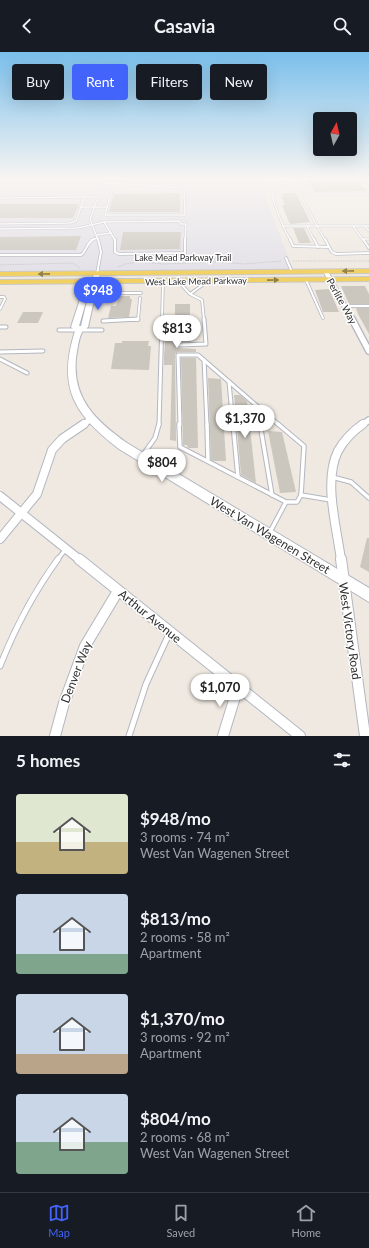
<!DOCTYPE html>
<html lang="en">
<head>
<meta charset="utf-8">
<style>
	body { margin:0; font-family:Lato,sans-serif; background:#20242c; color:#f1f3f6; height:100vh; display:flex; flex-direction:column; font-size:15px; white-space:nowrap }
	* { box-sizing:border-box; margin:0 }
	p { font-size:13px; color:#9ea1a6 }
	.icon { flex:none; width:22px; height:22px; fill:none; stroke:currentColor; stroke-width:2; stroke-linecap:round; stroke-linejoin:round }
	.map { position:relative; height:684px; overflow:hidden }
	.details { display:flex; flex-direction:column; background:#171b24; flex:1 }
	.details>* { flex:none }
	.hud { position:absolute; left:12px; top:12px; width:345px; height:36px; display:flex; gap:8px }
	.needle { width:26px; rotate:8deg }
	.tools { position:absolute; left:313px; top:60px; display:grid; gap:8px }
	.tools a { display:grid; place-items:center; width:44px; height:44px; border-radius:4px; background:#171b24; box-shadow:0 4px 16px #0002; font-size:20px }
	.price { position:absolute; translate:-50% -34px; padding:0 9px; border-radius:14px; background:#fff; color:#222; font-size:13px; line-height:26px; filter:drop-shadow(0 1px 2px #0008) }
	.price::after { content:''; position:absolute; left:50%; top:24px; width:12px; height:9px; margin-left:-6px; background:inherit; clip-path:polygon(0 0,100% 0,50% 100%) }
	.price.active { background:#4264fb; color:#fff }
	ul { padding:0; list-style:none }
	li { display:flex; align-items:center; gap:12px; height:100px; padding:0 16px }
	li span { display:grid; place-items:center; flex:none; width:112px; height:80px; border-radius:4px; color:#555 }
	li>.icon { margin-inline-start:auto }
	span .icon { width:48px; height:48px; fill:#fffc; stroke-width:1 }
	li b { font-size:17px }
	h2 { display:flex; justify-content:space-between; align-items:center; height:48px; padding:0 16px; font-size:17px }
	.pill { padding:0 14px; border-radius:4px; background:#171b24; box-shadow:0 4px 16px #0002; font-size:14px; line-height:36px }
	.pill.active { background:#4264fb; color:#fff }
	header { display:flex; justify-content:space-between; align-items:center; height:52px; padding:0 16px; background:#171b24; font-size:18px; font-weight:700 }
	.menu { display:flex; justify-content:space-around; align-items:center; height:56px; border-top:1px solid #363941; background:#171b24; font-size:11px; color:#9ea1a6 }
	.menu a { display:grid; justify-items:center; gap:2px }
	.menu .active { color:#4264fb }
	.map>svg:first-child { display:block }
	.industrial { fill:#e3e1e8 }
	.building { fill:#cbc7bf }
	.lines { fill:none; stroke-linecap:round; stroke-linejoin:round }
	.service-far4-casing { stroke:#b4b7c1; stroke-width:2.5 }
	.service-far3-casing { stroke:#b4b7c1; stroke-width:3.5 }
	.service-far2-casing { stroke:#b4b7c1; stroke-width:5 }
	.service-far1-casing { stroke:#b4b7c1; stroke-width:5.5 }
	.service-casing { stroke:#b4b7c1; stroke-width:7 }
	.minor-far3-casing { stroke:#b4b7c1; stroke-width:6 }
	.minor-far2-casing { stroke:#b4b7c1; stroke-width:8 }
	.minor-far1-casing { stroke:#b4b7c1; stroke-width:10 }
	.minor-casing { stroke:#b4b7c1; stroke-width:12 }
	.secondary-casing { stroke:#b4b7c1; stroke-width:2 }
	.primary-casing { stroke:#c9c9c9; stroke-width:2 }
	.path { stroke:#c9c9c9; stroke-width:1; stroke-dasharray:1.5 1; stroke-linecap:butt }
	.service-far4 { stroke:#fff; stroke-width:1.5 }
	.service-far3 { stroke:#fff; stroke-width:2 }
	.service-far2 { stroke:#fff; stroke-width:3 }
	.service-far1 { stroke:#fff; stroke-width:3.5 }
	.service { stroke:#fff; stroke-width:5 }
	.minor-far3 { stroke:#fff; stroke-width:4.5 }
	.minor-far2 { stroke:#fff; stroke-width:5.5 }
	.minor-far1 { stroke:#fff; stroke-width:8 }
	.minor { stroke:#fff; stroke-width:10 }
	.secondary { fill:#fff; fill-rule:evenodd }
	.primary { fill:#f2d163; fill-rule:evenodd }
	.oneway { fill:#908048 }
	.labels { text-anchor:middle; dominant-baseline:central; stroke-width:3; stroke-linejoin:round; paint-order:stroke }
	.far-street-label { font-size:9px; fill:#2e2e2e; stroke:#fff }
	.street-label { font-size:10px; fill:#2e2e2e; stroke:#fff }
	.near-street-label { font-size:12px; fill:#2e2e2e; stroke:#fff }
</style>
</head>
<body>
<header><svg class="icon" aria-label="back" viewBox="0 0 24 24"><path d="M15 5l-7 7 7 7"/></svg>Casavia<svg class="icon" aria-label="search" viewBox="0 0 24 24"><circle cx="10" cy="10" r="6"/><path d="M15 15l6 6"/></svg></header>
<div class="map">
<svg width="369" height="684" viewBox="0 0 369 684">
	<rect width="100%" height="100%" fill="#efe9e1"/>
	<polygon class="industrial" points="0,126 258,126 294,220 110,218 0,219"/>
	<g class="building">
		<polygon points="322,127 353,128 360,132 366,139 315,140 308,128 323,128"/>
		<polygon points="180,141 180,160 109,160 114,142"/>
		<polygon points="282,141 296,141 310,170 291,172 289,170 282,153 285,153 281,144 283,144"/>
		<polygon points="0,152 79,152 73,166 0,166"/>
		<polygon points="293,176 304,176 311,191 299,191"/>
		<polygon points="123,180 181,180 180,197 120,198"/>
		<polygon points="81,184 76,198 0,198 0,185"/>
		<polygon points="341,234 365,234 369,242 369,252 349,252"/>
		<polygon points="329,237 339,260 323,260 315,238"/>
		<polygon points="120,244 130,244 130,247 132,247 129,265 108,266 111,254 116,254"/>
		<polygon points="175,252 190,252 190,274 197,274 198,282 191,282 191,290 179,290 176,292 178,296 196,297 196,300 178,300 175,302 176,389 170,388 172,313 164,313 164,304 167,264 175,264"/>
		<polygon points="356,256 369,256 369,282 358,262"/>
		<polygon points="23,260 43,260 38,271 17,271"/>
		<polygon points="122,289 149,289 148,294 151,294 149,318 111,317 115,291 122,291"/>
		<polygon points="181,306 196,306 198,396 188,396 187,393 183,393"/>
		<polygon points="208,326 221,327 226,409 214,409 211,408"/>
		<polygon points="234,343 240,343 247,349 256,431 241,423"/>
		<polygon points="268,379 282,380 296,440 280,441"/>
		<polygon points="367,486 369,486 369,520 360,515"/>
	</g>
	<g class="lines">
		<defs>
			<g id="service-far4">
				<polyline points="354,126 361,130 369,140"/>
				<polyline points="103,131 114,131"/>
				<polygon points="114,131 184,136 185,163 105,163"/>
				<polyline points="98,145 84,145 81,155 107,155"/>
				<polyline points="0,146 84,145"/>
				<polyline points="104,170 115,188"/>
				<polyline points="104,170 179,169 181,172 186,172 185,188"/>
				<polyline points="0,172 70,171 76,169 81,155"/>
				<polyline points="283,174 273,148 273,137 300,126"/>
				<polyline points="307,174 314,188"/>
				<polyline points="317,174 369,174"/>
				<polyline points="317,174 325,188"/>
				<polyline points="317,174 301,145 302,144 312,142 369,142"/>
				<polyline points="353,174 363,188"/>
				<polyline points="365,174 369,179"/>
				<polyline points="0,177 78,176 104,170"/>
				<polyline points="97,183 111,181"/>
				<polyline points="363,187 369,187"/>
				<polyline points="91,188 98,186"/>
				<polyline points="98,188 90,167 105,126"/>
				<polyline points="290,188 283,174 317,174"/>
			</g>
			<g id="service-far3">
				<polyline points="115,187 115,200 119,202 185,201 185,187"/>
				<polyline points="290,187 293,194 329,195 325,187"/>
				<polyline points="314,187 318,195"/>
				<polyline points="363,187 369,196"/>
				<polyline points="329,195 332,200 336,202 369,201"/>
				<path d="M0,203H81C87,199 86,191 94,187"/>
				<polyline points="286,206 292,220"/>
				<polyline points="97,222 101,200 98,187"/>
				<polyline points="306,228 323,266"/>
				<polyline points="178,229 190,242 208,229"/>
				<polyline points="109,241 141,241"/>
				<polyline points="190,242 202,248 204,268"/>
				<polyline points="92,244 108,243"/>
				<polyline points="0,245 4,245 5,247 0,257"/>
				<polyline points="345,254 369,254"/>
				<polyline points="121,268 138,268 140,246"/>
				<polyline points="162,268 163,229"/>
			</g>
			<g id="service-far2">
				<polyline points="103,269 138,267"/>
				<polyline points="0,275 6,275"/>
				<polyline points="59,278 102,278"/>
				<polyline points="179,293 206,292 204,267"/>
				<polyline points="0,300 43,299"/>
				<polyline points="0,307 27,321"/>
				<polyline points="204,308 207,373"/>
				<polyline points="229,330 233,373"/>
				<polyline points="257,354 260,373"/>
				<polyline points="159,373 162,267"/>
				<polyline points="180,373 178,303 198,303 279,373"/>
			</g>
			<g id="service-far1">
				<polyline points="179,372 180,395 286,450 297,450 301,443"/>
				<polyline points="207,372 208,409"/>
				<polyline points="233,372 238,425"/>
				<polyline points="260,372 272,443"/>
				<polyline points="278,372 304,394 301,443"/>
				<polyline points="142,404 155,386 159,372"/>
				<polyline points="332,425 351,430 369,446"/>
				<polyline points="301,443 331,448"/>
				<polyline points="270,480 286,450"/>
				<polyline points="57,508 66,497"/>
			</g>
			<g id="service">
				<path d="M0,614C15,576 34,540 58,507"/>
				<polyline points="129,684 146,632 169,582"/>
			</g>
			<polyline id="minor-far3" points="326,220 352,268"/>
			<g id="minor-far2">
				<polyline points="352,267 369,299"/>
				<polyline points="83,373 91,367"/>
				<polyline points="362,373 369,368"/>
			</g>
			<g id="minor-far1">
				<polyline points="0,444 80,508"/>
				<polyline points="0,487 37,442 52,398 62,387 84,372"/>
				<path d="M341,508C337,476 323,429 338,399C344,388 353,379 363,372"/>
			</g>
			<g id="minor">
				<polyline points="79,507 300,684"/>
				<polyline points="341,507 365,684"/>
				<polyline points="55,684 64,651 85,594 118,539"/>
				<polyline points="223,684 238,635"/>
			</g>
			<path id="secondary" d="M97,220L100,222L88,275C86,277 85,277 83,279C79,283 77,300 76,306C72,347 96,369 127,391L369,536V550L119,397C74,362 57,336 75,279L71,275L84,235L92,228L94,222ZM90,236L81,274H79Z"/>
			<g id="primary">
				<polygon points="369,217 369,221 0,224 0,220"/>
				<polygon points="369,225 369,229 0,232 0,228"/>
			</g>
		</defs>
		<use href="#service-far4" class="service-far4-casing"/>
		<use href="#service-far3" class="service-far3-casing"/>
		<use href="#service-far2" class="service-far2-casing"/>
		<use href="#service-far1" class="service-far1-casing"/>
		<use href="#service" class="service-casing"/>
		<use href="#minor-far3" class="minor-far3-casing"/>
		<use href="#minor-far2" class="minor-far2-casing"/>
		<use href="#minor-far1" class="minor-far1-casing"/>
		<use href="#minor" class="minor-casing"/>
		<use href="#secondary" class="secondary-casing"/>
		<use href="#primary" class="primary-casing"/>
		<g class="path">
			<polyline points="293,209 369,209"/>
			<polyline points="0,213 73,211 80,216"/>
			<polyline points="118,215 125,212 139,210 163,212 219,210 244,212 282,209"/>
		</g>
		<use href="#service-far4" class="service-far4"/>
		<use href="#service-far3" class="service-far3"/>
		<use href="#service-far2" class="service-far2"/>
		<use href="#service-far1" class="service-far1"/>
		<use href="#service" class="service"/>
		<use href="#minor-far3" class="minor-far3"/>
		<use href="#minor-far2" class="minor-far2"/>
		<use href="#minor-far1" class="minor-far1"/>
		<use href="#minor" class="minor"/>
		<use href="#secondary" class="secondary"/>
		<use href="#primary" class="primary"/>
	</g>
	<defs><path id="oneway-solid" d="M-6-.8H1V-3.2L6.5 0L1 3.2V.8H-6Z"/></defs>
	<g class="oneway">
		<use href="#oneway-solid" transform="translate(348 219) rotate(179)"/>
		<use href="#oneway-solid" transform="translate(44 222) rotate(179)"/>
		<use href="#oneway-solid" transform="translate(273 228) rotate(-1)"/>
	</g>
	<linearGradient id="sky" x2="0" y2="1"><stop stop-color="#7abfeb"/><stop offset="0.57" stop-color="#f8f5f2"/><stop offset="1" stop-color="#f8f5f2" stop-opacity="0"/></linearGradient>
	<rect width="369" height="222" fill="url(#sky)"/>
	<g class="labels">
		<g class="far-street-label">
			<text x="183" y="205">Lake Mead Parkway Trail</text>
			<text transform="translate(196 229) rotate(-1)">West Lake Mead Parkway</text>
		</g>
		<g class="street-label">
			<text transform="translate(342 249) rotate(61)">Perlite Way</text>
		</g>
		<g class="near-street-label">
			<text transform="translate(270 483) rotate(31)">West Van Wagenen Street</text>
			<text transform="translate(150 564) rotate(39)">Arthur Avenue</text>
			<text transform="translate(350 579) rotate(82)">West Victory Road</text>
			<text transform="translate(76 620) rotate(-69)">Denver Way</text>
		</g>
	</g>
</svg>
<div class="tools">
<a><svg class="needle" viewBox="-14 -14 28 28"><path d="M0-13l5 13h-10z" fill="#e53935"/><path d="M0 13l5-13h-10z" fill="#9ea1a6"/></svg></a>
</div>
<b class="price active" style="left:98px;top:259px">$948</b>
<b class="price" style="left:177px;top:297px">$813</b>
<b class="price" style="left:245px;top:387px">$1,370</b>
<b class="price" style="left:162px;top:431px">$804</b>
<b class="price" style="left:220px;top:656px">$1,070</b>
<div class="hud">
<a class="pill">Buy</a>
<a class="pill active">Rent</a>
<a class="pill">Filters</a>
<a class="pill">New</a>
</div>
</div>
<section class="details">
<h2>5 homes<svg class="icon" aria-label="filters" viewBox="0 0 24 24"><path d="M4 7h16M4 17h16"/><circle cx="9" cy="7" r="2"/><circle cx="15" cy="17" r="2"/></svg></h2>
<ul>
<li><span style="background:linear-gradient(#dfe7d0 60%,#c2b280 0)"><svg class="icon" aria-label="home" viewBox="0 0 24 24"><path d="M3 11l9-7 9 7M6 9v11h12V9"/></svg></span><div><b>$948/mo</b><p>3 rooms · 74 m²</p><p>West Van Wagenen Street</p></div></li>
<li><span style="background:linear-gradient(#c9d6e8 75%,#7fa58c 0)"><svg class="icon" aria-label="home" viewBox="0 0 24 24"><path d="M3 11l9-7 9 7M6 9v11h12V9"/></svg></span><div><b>$813/mo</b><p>2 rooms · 58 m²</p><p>Apartment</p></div></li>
<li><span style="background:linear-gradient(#c9d6e8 75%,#b9a48a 0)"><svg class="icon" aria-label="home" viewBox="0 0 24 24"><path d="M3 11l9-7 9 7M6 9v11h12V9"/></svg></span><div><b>$1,370/mo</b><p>3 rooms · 92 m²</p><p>Apartment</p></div></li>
<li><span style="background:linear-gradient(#c9d6e8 60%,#7fa58c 0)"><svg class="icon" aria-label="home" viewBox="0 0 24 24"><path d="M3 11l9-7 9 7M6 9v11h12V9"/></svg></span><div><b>$804/mo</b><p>2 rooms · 68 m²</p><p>West Van Wagenen Street</p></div></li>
</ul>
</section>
<nav class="menu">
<a class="active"><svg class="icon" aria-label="map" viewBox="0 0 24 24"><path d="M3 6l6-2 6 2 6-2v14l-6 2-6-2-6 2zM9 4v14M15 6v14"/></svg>Map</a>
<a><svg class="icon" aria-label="saved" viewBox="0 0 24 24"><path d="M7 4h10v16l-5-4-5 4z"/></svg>Saved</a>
<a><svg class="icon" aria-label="home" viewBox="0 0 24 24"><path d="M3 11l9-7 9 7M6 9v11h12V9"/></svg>Home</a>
</nav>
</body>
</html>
